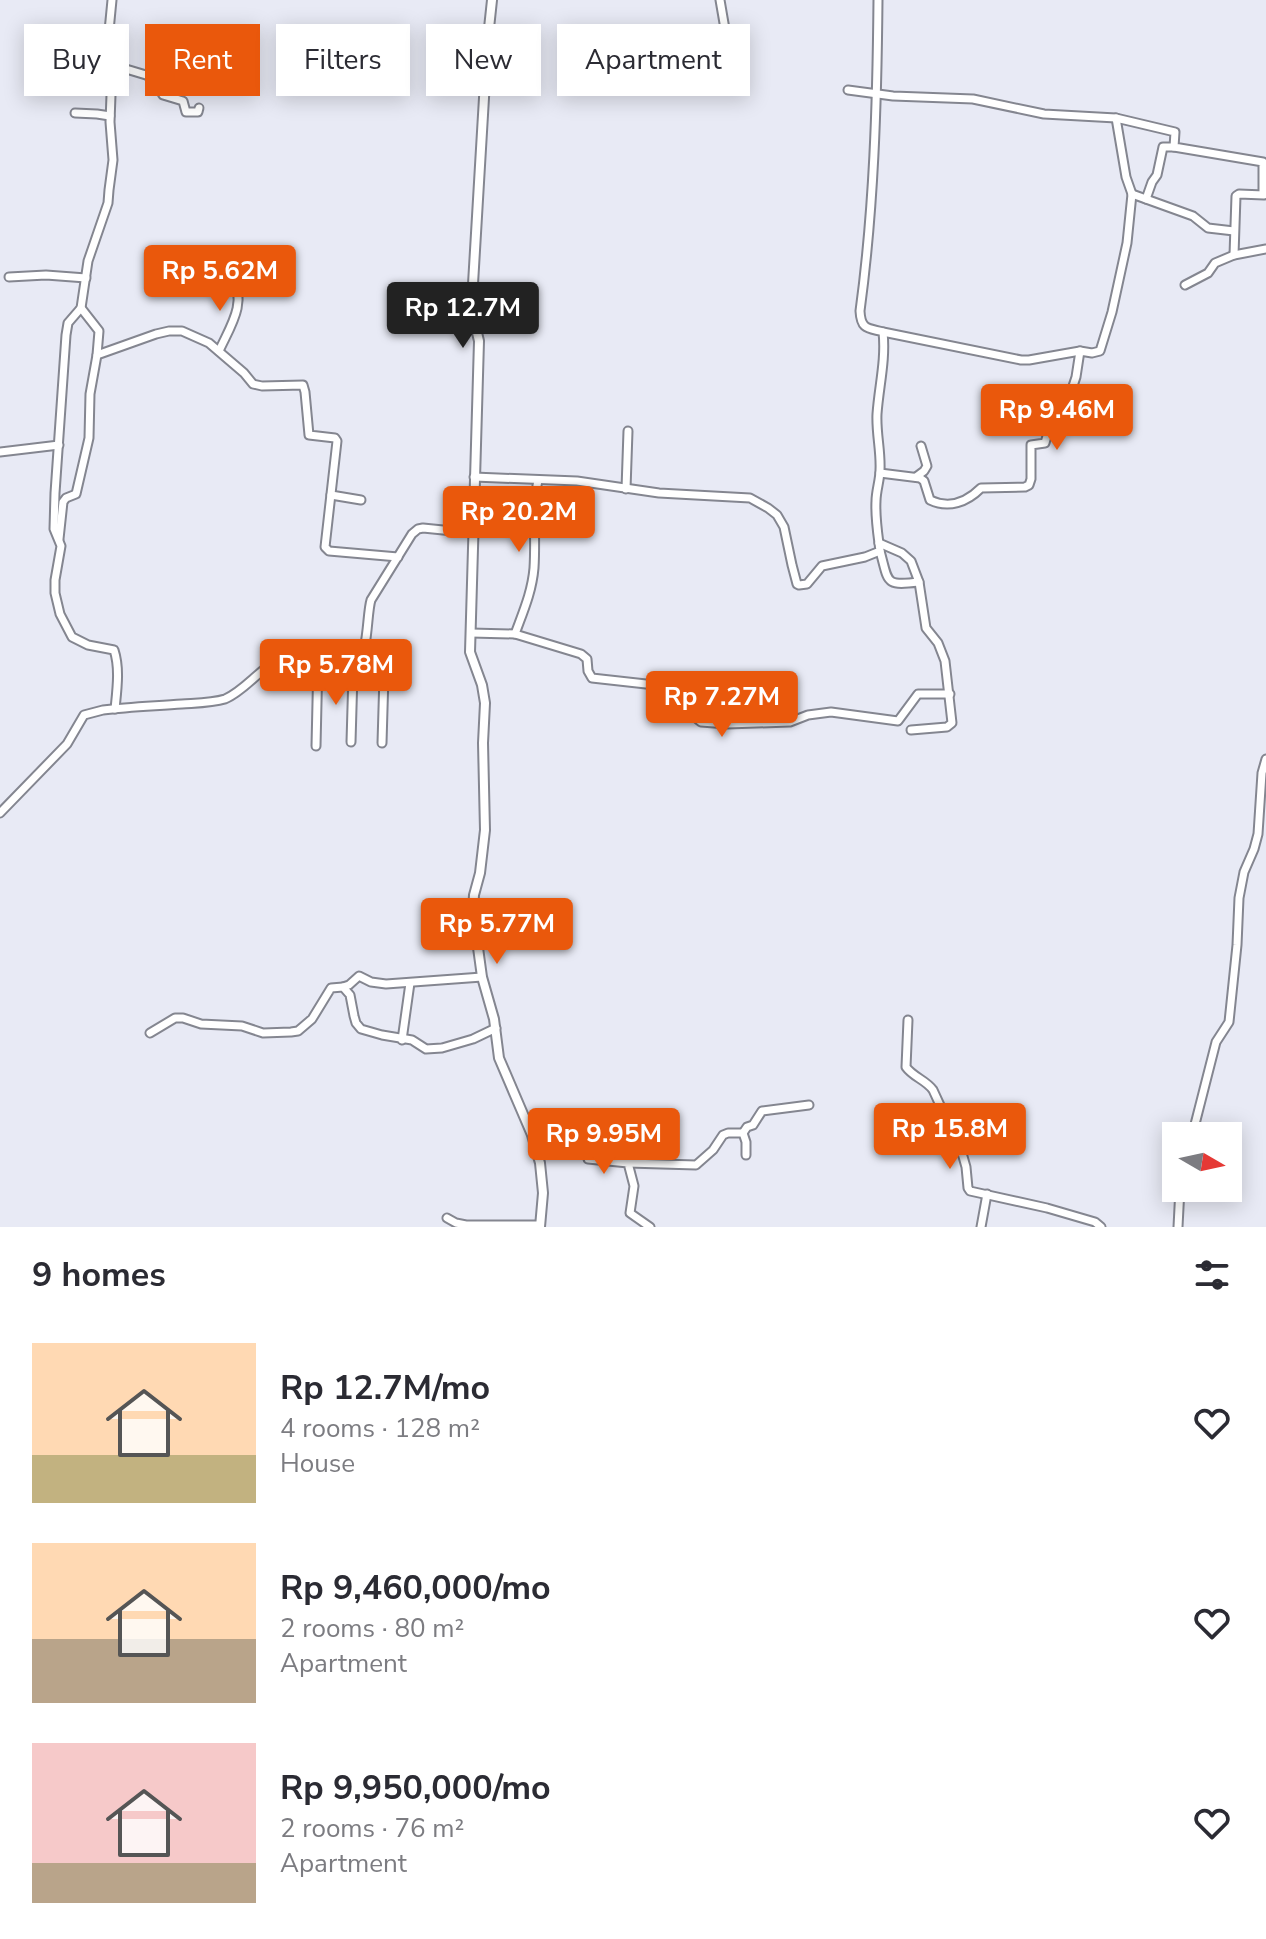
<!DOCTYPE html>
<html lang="en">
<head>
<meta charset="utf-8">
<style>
	body { margin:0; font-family:"Nunito Sans",sans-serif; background:#f2f2f3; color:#2b2b33; height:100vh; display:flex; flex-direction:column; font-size:30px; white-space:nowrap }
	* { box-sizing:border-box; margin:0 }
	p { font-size:26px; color:#7c7c81 }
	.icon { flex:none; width:44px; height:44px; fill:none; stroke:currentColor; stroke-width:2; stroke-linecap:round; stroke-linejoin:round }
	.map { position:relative; height:1227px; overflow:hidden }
	.panel { display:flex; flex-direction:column; background:#fff; flex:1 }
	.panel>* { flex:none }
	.guide { position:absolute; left:24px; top:24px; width:800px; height:72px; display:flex; gap:16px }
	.needle { width:52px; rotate:99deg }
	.controls { position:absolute; left:1162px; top:1122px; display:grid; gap:16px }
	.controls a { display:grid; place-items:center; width:80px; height:80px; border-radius:0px; background:#fff; box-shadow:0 4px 20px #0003; font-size:40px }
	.price { position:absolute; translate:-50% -68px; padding:0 18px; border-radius:8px; background:#ea580c; color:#fff; font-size:26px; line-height:52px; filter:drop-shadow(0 2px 4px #0008) }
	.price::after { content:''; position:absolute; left:50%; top:48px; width:24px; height:18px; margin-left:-12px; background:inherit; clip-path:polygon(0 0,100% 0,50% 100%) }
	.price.on { background:#222; color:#fff }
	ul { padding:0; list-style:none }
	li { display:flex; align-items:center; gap:24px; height:200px; padding:0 32px }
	li span { display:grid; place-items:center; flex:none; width:224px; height:160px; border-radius:0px; color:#555 }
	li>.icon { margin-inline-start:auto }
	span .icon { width:96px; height:96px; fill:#fffc; stroke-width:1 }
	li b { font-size:34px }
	h2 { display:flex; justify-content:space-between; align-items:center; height:96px; padding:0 32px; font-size:34px }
	.chip { padding:0 28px; border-radius:0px; background:#fff; box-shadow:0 4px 20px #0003; font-size:28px; line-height:72px }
	.chip.on { background:#ea580c; color:#fff }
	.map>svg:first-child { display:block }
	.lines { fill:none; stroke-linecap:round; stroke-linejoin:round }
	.minor-casing { stroke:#848690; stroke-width:11 }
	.tertiary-casing { stroke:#848690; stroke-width:12 }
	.minor { stroke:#fff; stroke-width:7 }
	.tertiary { stroke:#fff; stroke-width:8 }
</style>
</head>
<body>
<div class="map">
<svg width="1266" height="1227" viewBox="0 0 1266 1227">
	<rect width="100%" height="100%" fill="#e8eaf5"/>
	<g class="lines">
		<defs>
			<g id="minor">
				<path d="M112,0L109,31V48L112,68L110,122L113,160L109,190L108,203L88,261L81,308L68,323L66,335L55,493L54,529L61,546L55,580V593L60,614L72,637L88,645L114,650C120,668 117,689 115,709"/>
				<polyline points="720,0 725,29"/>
				<polyline points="112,68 126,69 146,75 153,79 163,95 183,101 186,112 198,112 199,108"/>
				<polyline points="848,90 893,96 973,99 1044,114 1116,118"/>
				<polyline points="75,113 97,114 110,116"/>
				<polyline points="1132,194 1193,216 1208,228 1234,231"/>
				<polyline points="1146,199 1152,182 1157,175 1163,147 1174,147"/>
				<polyline points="1234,255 1236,196 1239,194 1264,195"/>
				<polyline points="9,277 46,275 86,278"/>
				<polyline points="1185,285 1208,273 1215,263 1234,255 1266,249"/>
				<polyline points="81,308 99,331 97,355"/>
				<polyline points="410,311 473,316"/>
				<polyline points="883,332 1021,360 1029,360 1080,351"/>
				<path d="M219,351C232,323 246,305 233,274"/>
				<polyline points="0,452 59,445"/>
				<path d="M880,473L920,478L924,481L930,500C949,509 967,502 981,488L1025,487L1029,485L1031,479V445L1045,443L1055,408L1066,407L1076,377L1080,351L1092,353L1100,351L1112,312L1127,243L1132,194L1126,177L1116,118L1175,132L1174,147L1263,162V194"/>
				<path d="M474,477L577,481L659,493L750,498L768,508L777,515L784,527L792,565L797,584L799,585L807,584L822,566L865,557L880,551C878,535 875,518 876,501C876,491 880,480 880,470C881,451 876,433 877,414C879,386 886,360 883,332C868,328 861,330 860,311C874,208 877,104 878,0"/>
				<polyline points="916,477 924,471 927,466 921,446"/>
				<polyline points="626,489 628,431"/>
				<polyline points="331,495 361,500"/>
				<polyline points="59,539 63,502 66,498 76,494 89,438 90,394 97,355 156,334 169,331 182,331 209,343 244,373 253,384 262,386 303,385 305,392 309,435 335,438 337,441 325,547 329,551 398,557"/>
				<polyline points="879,543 902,553 911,561 919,582 926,628 938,643 945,661 952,723 947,727 911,730"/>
				<path d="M880,551C889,583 884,586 919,582"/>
				<polyline points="471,633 515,634 581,654 587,659 588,671 592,678 655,685 701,722 727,724 790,722 808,715 831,712 898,721 918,694 950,694"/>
				<path d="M515,634C523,612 532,592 534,568C536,538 532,509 538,480"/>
				<polyline points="298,677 300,673 384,675 382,743"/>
				<polyline points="351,742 353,673"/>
				<polyline points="316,746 318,659"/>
				<path d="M0,813L67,744L84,715L103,710C129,707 156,706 182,704C196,703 212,703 225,699C247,690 264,662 286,658C303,654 345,667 359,659C368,653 367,612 371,600L412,534L418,529L423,528L473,533"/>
				<polyline points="343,987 349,985 359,976 371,982 386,984 482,977"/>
				<path d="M908,1020L906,1067C913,1077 926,1080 933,1090L962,1153L966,1167L968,1188L970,1191L1047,1208L1095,1222L1101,1227"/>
				<polyline points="150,1033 175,1018 183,1018 201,1024 242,1026 263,1033 291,1032 298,1031 312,1019 331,988 343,987 350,995 354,1016 356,1023 361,1029 382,1035 412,1040 426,1049 442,1048 473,1039 496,1028"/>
				<polyline points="402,1040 410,983"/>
				<polyline points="743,1133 747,1127 753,1125 762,1111 809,1105"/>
				<polyline points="532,1135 575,1134 582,1135 585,1139 588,1159 628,1163 634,1186 630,1213 650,1227"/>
				<polyline points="1192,1136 1216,1042 1229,1022 1237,945 1239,898 1244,872 1254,849 1258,834 1262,773 1266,759"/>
				<polyline points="628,1163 696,1165 713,1150 723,1135 728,1133 743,1133 746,1142 746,1155"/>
				<polyline points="447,1218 456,1223 466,1225 540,1225"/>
				<polyline points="981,1227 987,1194"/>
				<polyline points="1178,1227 1180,1188"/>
			</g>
			<polyline id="tertiary" points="492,0 487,47 472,301 473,316 479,341 470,652 482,685 485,703 483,743 485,830 480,873 474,895 473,911 482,977 494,1019 499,1058 532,1135 540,1163 543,1193 540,1227"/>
		</defs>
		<use href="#minor" class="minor-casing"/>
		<use href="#tertiary" class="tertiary-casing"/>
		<use href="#minor" class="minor"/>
		<use href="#tertiary" class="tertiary"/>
	</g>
</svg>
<div class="controls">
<a><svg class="needle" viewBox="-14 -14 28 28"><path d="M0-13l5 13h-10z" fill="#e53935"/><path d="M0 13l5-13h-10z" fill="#7c7c81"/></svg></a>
</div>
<b class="price" style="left:220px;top:313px">Rp 5.62M</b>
<b class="price on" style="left:463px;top:350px">Rp 12.7M</b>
<b class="price" style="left:1057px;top:452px">Rp 9.46M</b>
<b class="price" style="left:519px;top:554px">Rp 20.2M</b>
<b class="price" style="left:336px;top:707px">Rp 5.78M</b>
<b class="price" style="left:722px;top:739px">Rp 7.27M</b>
<b class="price" style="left:497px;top:966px">Rp 5.77M</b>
<b class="price" style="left:950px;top:1171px">Rp 15.8M</b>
<b class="price" style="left:604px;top:1176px">Rp 9.95M</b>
<div class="guide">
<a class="chip">Buy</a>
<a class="chip on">Rent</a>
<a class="chip">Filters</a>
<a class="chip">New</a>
<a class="chip">Apartment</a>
</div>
</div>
<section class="panel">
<h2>9 homes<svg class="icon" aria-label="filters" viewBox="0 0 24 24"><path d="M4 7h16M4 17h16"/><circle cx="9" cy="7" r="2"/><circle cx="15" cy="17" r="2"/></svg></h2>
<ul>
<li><span style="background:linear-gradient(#ffd9b3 70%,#c2b280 0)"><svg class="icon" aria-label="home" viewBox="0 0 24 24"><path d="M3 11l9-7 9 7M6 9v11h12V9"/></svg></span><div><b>Rp 12.7M/mo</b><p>4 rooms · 128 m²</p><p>House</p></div><svg class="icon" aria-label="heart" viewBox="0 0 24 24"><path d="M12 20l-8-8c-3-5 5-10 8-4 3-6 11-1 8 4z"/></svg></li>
<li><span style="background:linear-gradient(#ffd9b3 60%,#b9a48a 0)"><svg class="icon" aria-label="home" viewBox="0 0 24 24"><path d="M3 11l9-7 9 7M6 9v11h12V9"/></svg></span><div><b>Rp 9,460,000/mo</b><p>2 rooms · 80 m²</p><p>Apartment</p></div><svg class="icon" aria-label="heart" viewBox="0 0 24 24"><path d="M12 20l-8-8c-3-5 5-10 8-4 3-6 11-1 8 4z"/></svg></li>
<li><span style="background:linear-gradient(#f6c9c9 75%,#b9a48a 0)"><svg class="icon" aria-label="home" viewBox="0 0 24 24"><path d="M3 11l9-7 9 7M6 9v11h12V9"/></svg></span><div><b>Rp 9,950,000/mo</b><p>2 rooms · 76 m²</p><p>Apartment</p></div><svg class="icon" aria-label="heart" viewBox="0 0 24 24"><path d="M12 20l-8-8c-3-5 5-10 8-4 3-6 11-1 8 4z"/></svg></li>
</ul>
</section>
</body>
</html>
